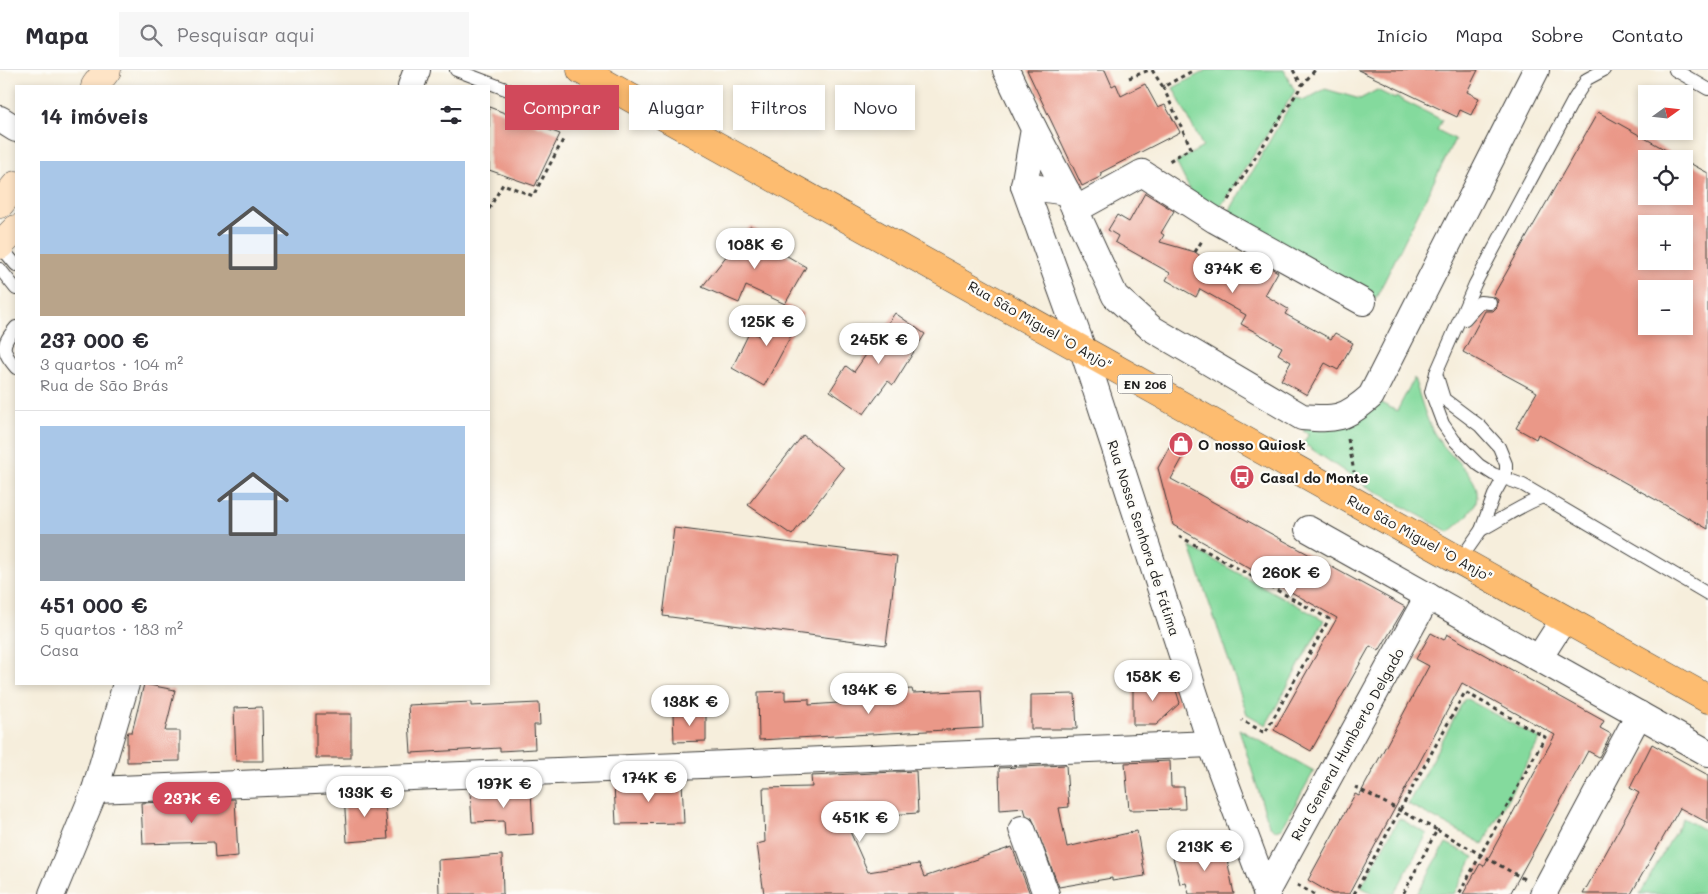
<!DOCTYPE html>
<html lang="pt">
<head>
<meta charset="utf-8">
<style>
	body { margin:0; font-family:Mali,sans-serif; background:#f7f7f7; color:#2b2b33; height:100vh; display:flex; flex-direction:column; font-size:19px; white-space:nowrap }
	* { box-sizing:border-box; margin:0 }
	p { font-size:16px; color:#7c7c81 }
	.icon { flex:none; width:28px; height:28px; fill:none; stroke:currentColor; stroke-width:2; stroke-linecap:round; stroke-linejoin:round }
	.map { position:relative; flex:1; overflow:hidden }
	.side { position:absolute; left:15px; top:15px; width:475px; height:600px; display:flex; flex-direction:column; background:#fff; border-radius:0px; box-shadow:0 2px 8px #0003 }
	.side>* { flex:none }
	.hud { position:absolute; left:505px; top:15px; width:475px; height:45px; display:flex; gap:10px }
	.needle { width:32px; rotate:75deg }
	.fabs { position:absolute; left:1638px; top:15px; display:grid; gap:10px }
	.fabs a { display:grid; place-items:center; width:55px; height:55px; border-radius:0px; background:#fff; box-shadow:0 2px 8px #0003; font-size:25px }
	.price { position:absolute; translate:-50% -42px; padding:0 11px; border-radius:18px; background:#fff; color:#222; font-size:16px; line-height:32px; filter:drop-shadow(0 1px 2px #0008) }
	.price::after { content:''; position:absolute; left:50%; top:30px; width:15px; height:11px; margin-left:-8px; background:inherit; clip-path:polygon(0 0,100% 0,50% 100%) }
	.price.active { background:#d1495b; color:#fff }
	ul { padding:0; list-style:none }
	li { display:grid; align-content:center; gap:10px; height:265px; padding:0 25px }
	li+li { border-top:1px solid #e1e1e2 }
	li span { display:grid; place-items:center; height:155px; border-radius:0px; color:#555 }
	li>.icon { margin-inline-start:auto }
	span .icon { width:90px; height:90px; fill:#fffc; stroke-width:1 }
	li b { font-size:21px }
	h2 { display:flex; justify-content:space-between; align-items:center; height:60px; padding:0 25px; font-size:21px }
	.tag { padding:0 18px; border-radius:0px; background:#fff; box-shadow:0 2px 8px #0003; font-size:18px; line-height:45px }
	.tag.active { background:#d1495b; color:#fff }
	header { display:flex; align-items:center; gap:30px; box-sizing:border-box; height:70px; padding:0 25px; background:#fff; border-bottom:1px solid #e1e1e2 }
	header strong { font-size:24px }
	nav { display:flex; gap:28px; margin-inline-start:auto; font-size:18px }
	.search { width:350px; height:45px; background:#f7f7f7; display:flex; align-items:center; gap:12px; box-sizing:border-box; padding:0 18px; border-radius:0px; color:#7c7c81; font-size:19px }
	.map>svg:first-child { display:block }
	.green { fill:#84da9d; stroke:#507b5c }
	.building { fill:#ea9888; fill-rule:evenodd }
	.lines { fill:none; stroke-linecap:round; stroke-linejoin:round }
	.lane-casing { stroke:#3d3c39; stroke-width:14 }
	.street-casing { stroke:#3d3c39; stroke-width:28 }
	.secondary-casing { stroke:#3d3c39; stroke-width:29 }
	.primary-casing { stroke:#3d3c39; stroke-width:29 }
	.path { stroke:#3d3c39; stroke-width:3; stroke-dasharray:4 4; stroke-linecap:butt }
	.lane { stroke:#fff; stroke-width:12 }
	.street { stroke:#fff; stroke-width:26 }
	.secondary { stroke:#fee4c6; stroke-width:28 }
	.primary { stroke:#fdbc70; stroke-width:28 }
	.labels { text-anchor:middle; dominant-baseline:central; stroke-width:4.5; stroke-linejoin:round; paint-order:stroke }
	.shield { fill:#fdfcf7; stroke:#605f5e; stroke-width:1 }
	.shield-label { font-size:12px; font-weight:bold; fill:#1c1c1c }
	.street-label { font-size:14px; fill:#1c1c1c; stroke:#fdfcf7 }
	.poi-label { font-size:14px; font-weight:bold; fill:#1c1c1c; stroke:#fdfcf7; text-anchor:start }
</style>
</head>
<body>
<header>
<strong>Mapa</strong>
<div class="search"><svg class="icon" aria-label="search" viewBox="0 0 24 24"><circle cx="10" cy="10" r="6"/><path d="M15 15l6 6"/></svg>Pesquisar aqui</div>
<nav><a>Início</a><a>Mapa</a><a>Sobre</a><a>Contato</a></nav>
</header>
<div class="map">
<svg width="1708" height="824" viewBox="0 0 1708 824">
	<rect width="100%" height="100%" fill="#fdfcf7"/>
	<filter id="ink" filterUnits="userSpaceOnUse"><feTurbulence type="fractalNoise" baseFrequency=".02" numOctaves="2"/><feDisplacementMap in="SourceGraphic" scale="10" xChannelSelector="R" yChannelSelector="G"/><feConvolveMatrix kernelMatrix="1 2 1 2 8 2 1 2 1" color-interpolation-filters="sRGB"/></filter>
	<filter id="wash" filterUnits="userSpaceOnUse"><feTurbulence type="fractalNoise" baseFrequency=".0096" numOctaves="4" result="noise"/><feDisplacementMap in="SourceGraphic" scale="20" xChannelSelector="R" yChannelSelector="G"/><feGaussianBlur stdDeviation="1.12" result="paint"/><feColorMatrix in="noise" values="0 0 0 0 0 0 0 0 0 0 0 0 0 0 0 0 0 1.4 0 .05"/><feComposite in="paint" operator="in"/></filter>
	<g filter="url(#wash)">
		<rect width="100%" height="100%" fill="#f6eedc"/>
		<g class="green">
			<polygon points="1207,0 1284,0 1295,21 1219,139 1192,124 1176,92 1203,77 1173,18"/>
			<polygon points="1325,19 1360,29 1377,20 1395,29 1396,27 1442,50 1437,60 1455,69 1376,228 1225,149 1294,28 1305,30"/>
			<path d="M1414,308C1420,326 1425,347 1434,363C1458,402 1509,417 1449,462L1361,413L1303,373L1309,364L1303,361L1306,357L1379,332L1397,341Z"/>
			<polygon points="1190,477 1324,550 1266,655 1247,644"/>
			<polygon points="1465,628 1540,669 1483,774 1408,734"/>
			<polygon points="1239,659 1314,701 1282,758 1275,760 1269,755"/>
			<polygon points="1399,748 1427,764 1394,824 1374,824 1361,817"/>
			<polygon points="1683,748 1708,762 1708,824 1640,824"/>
			<polygon points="1446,773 1474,787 1454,824 1417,824"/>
		</g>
		<g id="blocks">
			<g class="building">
				<polygon points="1027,0 1105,0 1112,16 1116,14 1121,26 1145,14 1158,38 1165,35 1180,62 1100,103 1102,106 1082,116"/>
				<polygon points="1358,0 1478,0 1467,22 1479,28 1471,45 1460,40 1457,47"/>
				<polygon points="489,37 560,64 535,116 489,100"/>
				<path d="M1598,42L1682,89H1646V126H1684V90L1708,103V459L1538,364L1536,369L1516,358L1537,322L1463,282L1485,241H1493L1497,237L1498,230L1493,226ZM1646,154H1684V191H1646ZM1646,219H1684V256H1646Z"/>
				<polygon points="1145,123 1174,141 1161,163 1164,165 1160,172 1195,182 1224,204 1229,195 1240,201 1248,186 1278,202 1265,225 1288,239 1285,244 1331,269 1335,263 1353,273 1338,300 1325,293 1307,325 1281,310 1291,292 1278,284 1282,277 1241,254 1246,245 1200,219 1196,227 1166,210 1170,203 1115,172 1118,166 1108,160 1117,145 1129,152"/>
				<polygon points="750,156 767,166 765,173 806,197 785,234 746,216 739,233 702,217"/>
				<polygon points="785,234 803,243 764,316 732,298 750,261 766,270"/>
				<polygon points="895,243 925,264 893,315 888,311 864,344 830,321 846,296 854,302"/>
				<polygon points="1176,364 1191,373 1171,409 1405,537 1379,581 1370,576 1311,681 1274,660 1337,548 1173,455 1158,398"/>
				<polygon points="803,365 844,398 792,465 748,435"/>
				<polygon points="674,458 897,486 886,575 663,546"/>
				<polygon points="1431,563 1444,570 1447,564 1604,651 1600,658 1611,664 1599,687 1588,681 1510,824 1463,824 1480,794 1484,796 1555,665 1462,613 1349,824 1332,824 1308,810 1355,724 1359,726 1429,596 1416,589"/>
				<polygon points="1173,611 1180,633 1156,655 1133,655 1133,614"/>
				<polygon points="144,614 175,620 165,661 180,661 180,691 127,692 127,665 128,662 132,662"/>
				<polygon points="912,619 913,623 981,620 983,658 759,670 758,622 785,621 785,630 809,629 809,635 881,630 880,621"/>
				<polygon points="1075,624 1077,659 1031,659 1031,625"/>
				<polygon points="471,632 471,636 539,633 540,655 534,655 535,679 500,681 500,678 411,683 408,635"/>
				<polygon points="262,637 263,691 236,691 234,638"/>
				<polygon points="706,643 706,671 674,672 673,644"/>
				<rect x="316" y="644" width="35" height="44"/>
				<polygon points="1652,674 1708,705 1708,753 1680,738 1631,824 1583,824 1639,723 1630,718"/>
				<polygon points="1170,691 1171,717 1184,717 1185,739 1129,740 1125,693"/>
				<polygon points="1066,695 1069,737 1059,738 1067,777 1137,761 1145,806 1112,811 1112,808 1059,817 1032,748 1026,745 1024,738 1000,740 999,698"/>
				<polygon points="916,701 918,743 844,748 868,802 919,794 924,807 1012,777 1030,824 764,824 757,774 765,772 763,718 812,717 811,706"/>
				<polygon points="682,711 684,753 616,754 614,714"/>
				<polygon points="531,718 533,764 505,766 504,751 472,752 470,721"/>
				<polygon points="378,723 379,734 385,734 388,769 347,772 344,725"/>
				<polygon points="235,729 238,786 215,788 214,772 143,774 141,733"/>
				<polygon points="1224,774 1234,824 1189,824 1186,813 1180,814 1173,788"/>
				<polygon points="502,785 503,824 439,824 438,790"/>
			</g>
		</g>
	</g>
	<g filter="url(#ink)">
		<use href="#blocks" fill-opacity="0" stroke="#3d3c39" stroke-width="1"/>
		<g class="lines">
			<defs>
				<g id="lane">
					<polyline points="456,0 581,48"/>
					<polyline points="1604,0 1587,9 1574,29 1475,214 1436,303 1431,322 1443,354 1454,370 1479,395 1493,404 1523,415 1708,524"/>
					<polyline points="1675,0 1708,19"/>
					<polyline points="0,176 16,195"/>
					<polyline points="0,199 16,219"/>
					<polyline points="1465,249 1480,232 1490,233"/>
					<path d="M16,257C1,275 1,280 16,298"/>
					<polyline points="1436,303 1444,329 1480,356 1499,377 1506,394 1506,403 1494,425 1481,460 1460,490"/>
					<path d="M1481,460C1502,449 1521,435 1543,427"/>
				</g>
				<g id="street">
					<polyline points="1006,0 1034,59 1024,116 1083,280 1211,674 1267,824"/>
					<polyline points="411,16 417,0"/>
					<polyline points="0,49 16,59"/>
					<polyline points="1034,59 1067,122"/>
					<path d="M1024,116L1067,122L1115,226L1151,258L1302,347C1336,350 1345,349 1371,326L1536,0"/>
					<polyline points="1075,140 1142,103 1215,150 1363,232"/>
					<polyline points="1308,459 1708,683"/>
					<polyline points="1539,588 1564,549"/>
					<polyline points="95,720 1211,674"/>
					<polyline points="1022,759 1046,824"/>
					<polyline points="1266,822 1428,526"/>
					<polyline points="52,824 95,720 126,614"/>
					<polyline points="1543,824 1639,644"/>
				</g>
				<g id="secondary">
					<polyline points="95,16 107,0"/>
					<polyline points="0,134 16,115"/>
					<polyline points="0,175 16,159"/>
				</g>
				<polyline id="primary" points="581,0 1708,629"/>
			</defs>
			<use href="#lane" class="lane-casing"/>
			<use href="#street" class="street-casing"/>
			<use href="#secondary" class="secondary-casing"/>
			<use href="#primary" class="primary-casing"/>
			<g class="path">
				<polyline points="1152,0 1163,17 1194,0"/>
				<polyline points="1293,0 1302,15"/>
				<polyline points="1129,8 1149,0"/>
				<polyline points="1163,17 1191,78 1169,91"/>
				<polyline points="1228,130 1302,15 1315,0"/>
				<polyline points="489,139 503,114 533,126 563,70"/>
				<polyline points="1195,182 1203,169"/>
				<polyline points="1348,369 1354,402"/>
				<polyline points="1179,466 1329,549 1265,663 1242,650"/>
				<polyline points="1355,717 1437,760 1403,824"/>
				<polyline points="1437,760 1524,809"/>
				<polyline points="1297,815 1314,824"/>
				<polyline points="1354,824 1465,622 1545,667 1459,824"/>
			</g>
			<use href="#lane" class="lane"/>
			<use href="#street" class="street"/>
			<use href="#secondary" class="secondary"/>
			<use href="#primary" class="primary"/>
		</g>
	</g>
	<defs>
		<symbol id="shop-disc" viewBox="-11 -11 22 22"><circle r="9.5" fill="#d1495b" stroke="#fdfcf7"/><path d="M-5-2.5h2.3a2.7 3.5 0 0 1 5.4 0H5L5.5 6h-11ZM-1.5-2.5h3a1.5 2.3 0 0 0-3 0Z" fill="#fff"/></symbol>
		<symbol id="bus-disc" viewBox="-11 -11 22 22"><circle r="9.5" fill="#d1495b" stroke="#fdfcf7"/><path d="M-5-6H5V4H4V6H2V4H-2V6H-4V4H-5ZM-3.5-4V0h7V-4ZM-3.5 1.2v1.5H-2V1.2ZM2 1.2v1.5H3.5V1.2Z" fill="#fff"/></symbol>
	</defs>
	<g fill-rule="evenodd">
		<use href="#shop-disc" x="1167" y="360" width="28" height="28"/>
		<use href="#bus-disc" x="1228" y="393" width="28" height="28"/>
	</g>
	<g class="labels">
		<rect class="shield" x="1117.5" y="304.5" width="55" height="19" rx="4"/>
		<g class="shield-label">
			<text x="1145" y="314">EN 206</text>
		</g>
		<g class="street-label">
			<text transform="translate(1040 255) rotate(30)">Rua São Miguel "O Anjo"</text>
			<text transform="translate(1144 468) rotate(72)">Rua Nossa Senhora de Fátima</text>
			<text transform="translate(1420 468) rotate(29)">Rua São Miguel "O Anjo"</text>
			<text transform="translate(1347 674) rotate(-61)">Rua General Humberto Delgado</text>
		</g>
		<g class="poi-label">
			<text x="1198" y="374">O nosso Quiosk</text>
			<text x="1260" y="407">Casal do Monte</text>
		</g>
	</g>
</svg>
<div class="fabs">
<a><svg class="needle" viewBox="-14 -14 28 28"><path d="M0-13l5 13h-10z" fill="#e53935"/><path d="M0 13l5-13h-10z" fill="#7c7c81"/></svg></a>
<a><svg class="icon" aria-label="locate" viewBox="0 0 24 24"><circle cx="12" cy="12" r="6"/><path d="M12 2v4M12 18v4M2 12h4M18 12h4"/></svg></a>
<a>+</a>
<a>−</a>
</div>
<b class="price" style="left:755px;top:200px">108K €</b>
<b class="price" style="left:1233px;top:224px">374K €</b>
<b class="price" style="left:767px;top:277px">125K €</b>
<b class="price" style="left:879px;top:295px">245K €</b>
<b class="price" style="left:1291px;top:528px">260K €</b>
<b class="price" style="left:1153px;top:632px">158K €</b>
<b class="price" style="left:869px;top:645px">134K €</b>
<b class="price" style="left:690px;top:657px">138K €</b>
<b class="price" style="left:649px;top:733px">174K €</b>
<b class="price" style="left:504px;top:739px">197K €</b>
<b class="price" style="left:365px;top:748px">133K €</b>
<b class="price active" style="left:192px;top:754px">237K €</b>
<b class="price" style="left:860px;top:773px">451K €</b>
<b class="price" style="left:1205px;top:802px">213K €</b>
<div class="hud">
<a class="tag active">Comprar</a>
<a class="tag">Alugar</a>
<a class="tag">Filtros</a>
<a class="tag">Novo</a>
</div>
<section class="side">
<h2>14 imóveis<svg class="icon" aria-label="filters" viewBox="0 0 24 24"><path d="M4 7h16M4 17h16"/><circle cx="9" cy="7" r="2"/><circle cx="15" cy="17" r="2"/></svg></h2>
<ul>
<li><span style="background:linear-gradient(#a9c7e8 60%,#b9a48a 0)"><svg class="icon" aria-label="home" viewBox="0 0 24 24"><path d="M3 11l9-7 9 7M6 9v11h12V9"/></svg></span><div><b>237 000 €</b><p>3 quartos · 104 m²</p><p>Rua de São Brás</p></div></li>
<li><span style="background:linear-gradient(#a9c7e8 70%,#9aa5b1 0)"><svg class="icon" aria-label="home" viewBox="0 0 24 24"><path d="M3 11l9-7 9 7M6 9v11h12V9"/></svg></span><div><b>451 000 €</b><p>5 quartos · 183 m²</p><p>Casa</p></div></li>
</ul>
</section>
</div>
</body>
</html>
